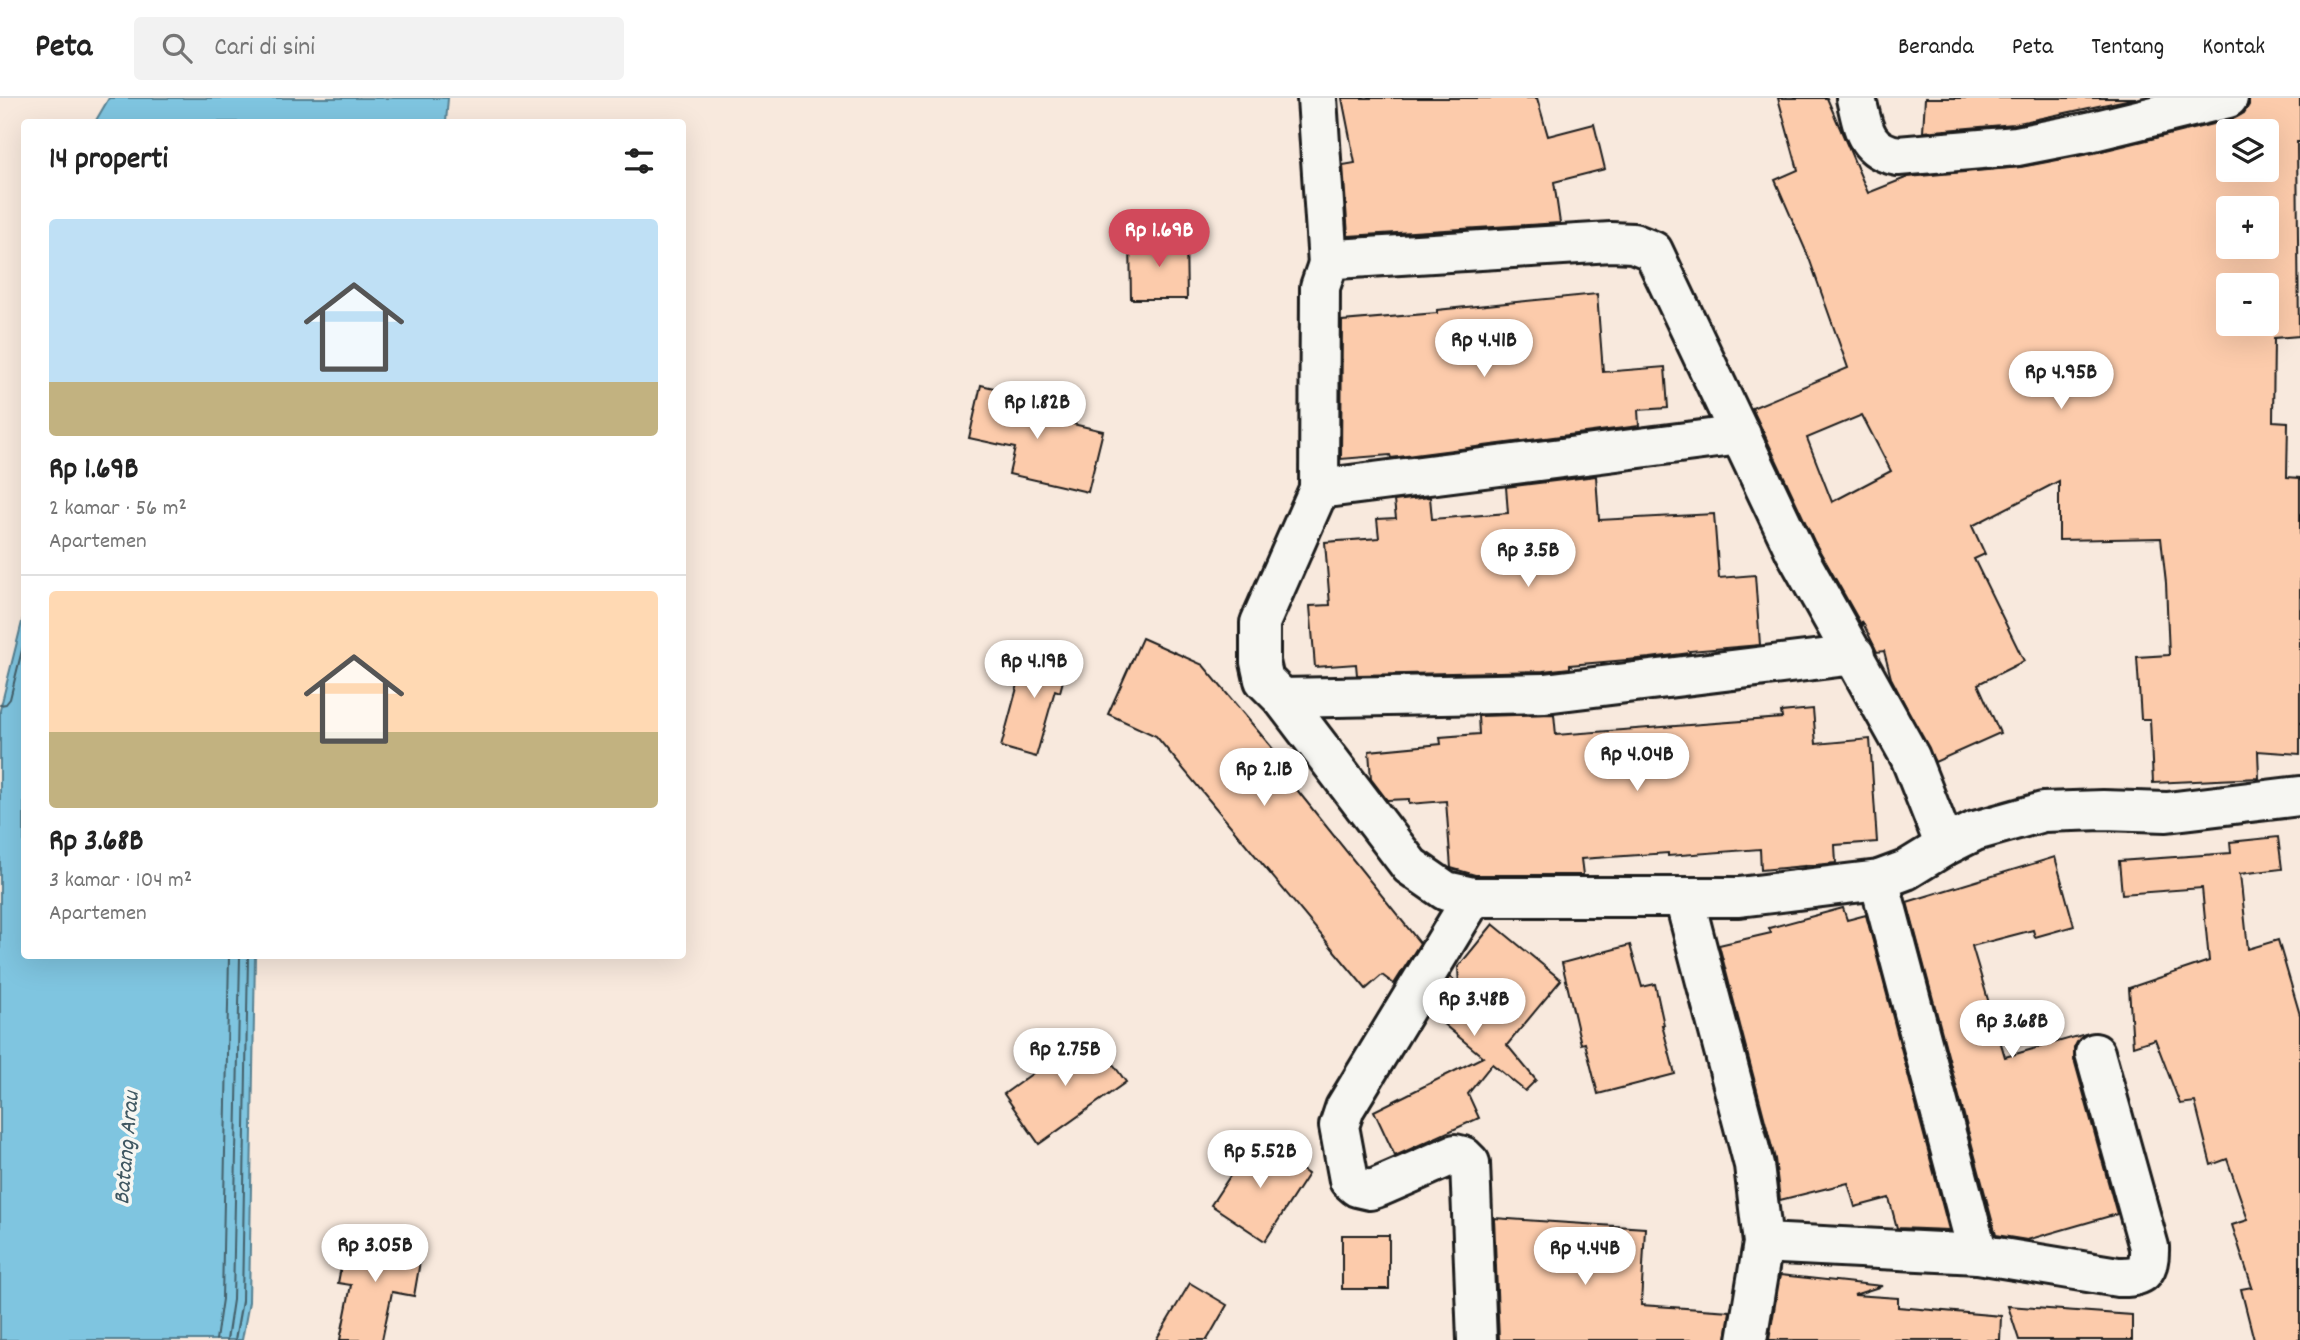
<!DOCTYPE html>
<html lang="id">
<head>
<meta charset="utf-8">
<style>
	body { margin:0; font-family:Dekko,sans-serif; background:#f2f2f2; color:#222; height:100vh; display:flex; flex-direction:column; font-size:26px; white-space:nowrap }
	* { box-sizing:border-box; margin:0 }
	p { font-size:23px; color:#767676 }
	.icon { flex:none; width:38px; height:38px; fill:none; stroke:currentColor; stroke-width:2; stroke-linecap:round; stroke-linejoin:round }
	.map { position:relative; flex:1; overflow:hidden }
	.drawer { position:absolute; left:21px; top:21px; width:665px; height:840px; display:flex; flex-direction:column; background:#fff; border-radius:7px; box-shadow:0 7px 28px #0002 }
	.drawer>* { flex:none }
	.controls { position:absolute; left:2216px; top:21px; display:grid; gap:14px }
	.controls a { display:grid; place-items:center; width:63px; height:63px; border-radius:7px; background:#fff; box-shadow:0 7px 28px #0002; font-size:35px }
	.price { position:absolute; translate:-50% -60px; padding:0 16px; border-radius:24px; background:#fff; color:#222; font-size:23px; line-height:46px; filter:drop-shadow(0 2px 4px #0008) }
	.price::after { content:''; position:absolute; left:50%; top:42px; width:21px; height:16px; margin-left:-10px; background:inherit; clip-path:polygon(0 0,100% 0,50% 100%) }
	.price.current { background:#d1495b; color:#fff }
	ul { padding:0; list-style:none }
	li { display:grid; align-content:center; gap:14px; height:371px; padding:0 28px }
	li+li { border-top:2px solid #e0e0e0 }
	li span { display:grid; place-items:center; height:217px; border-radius:7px; color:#555 }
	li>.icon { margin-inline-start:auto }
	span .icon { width:126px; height:126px; fill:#fffc; stroke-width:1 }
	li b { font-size:30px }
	h2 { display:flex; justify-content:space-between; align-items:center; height:84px; padding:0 28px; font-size:30px }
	header { display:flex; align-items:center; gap:42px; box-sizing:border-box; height:98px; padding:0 35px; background:#fff; border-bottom:2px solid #e0e0e0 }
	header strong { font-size:33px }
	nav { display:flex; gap:38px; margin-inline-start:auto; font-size:24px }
	.search { width:490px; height:63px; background:#f2f2f2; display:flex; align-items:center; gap:18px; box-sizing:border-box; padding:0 24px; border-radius:7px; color:#767676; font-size:26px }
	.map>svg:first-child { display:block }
	.water { fill:#7fc5e0; stroke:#578192; stroke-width:2 }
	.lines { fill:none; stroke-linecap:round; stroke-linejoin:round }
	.shore { stroke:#44606a; stroke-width:2 }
	.building { fill:#fccbab; stroke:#1c1c1c; stroke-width:2; fill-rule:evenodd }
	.minor-casing { stroke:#1c1c1c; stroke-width:44 }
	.minor { stroke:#f6f6f2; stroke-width:38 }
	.labels { text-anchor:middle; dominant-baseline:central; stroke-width:7; stroke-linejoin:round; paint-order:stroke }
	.water-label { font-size:24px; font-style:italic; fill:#3f5761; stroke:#f6f6f2 }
</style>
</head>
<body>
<header>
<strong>Peta</strong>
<div class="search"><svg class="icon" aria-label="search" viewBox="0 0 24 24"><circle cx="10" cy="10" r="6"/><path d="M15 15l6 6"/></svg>Cari di sini</div>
<nav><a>Beranda</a><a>Peta</a><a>Tentang</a><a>Kontak</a></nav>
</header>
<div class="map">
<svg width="2300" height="1242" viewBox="0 0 2300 1242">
	<rect width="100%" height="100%" fill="#f8e9dd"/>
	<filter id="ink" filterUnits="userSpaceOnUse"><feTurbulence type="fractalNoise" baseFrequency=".0143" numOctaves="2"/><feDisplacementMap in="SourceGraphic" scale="14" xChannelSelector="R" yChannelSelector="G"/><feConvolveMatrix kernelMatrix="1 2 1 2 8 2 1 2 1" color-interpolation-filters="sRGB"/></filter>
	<g filter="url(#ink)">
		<g class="water">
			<polygon points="109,0 448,0 446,24 95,24"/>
			<polygon points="24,516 24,858 255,858 249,1204 242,1242 0,1242 0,612"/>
		</g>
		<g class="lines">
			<g class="shore">
				<polyline points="0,607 6,606 10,601 24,544"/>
				<polyline points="216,1242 222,1201 229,858"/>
				<polyline points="227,1242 233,1202 240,858"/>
				<polyline points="235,1242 242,1203 248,858"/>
			</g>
		</g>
		<g class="building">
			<polygon points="1342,0 1537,0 1548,38 1594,26 1605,71 1554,84 1560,125 1348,138 1343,67 1355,65"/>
			<path d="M1778,0H1827L1868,95L1908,79L2021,69L2094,55L2233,21L2244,15L2249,7V0H2300V44H2297L2299,238L2274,240L2273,323L2288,324L2287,379L2300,380V656L2258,653L2259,680L2153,685L2150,621H2141L2137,559L2169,557L2166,485L2161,440L2059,442V383L1972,428L1985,456L1974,461L2024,563L1978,586L2000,635L1935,664L1891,580L1884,553L1877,554L1862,523V528L1814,443L1752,310L1848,270L1809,160L1775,82L1798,72ZM2228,33H2266V72H2228ZM2228,110H2266V149H2228ZM2228,187H2266V226H2228ZM1862,317L1891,373L1832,404L1807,340Z"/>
			<polygon points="1925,0 2136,0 2014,26 1923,34"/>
			<polygon points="1186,141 1187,201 1131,201 1130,142"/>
			<polygon points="1597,196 1603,274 1665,269 1668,310 1638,312 1639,328 1391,360 1390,357 1341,361 1342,223 1437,215 1437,212"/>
			<polygon points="981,287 1020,296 1017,313 1103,333 1088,394 1009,376 1015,350 969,340"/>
			<polygon points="1596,378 1599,422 1714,416 1719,480 1755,477 1760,547 1689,553 1690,555 1650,560 1570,567 1570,570 1543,573 1357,577 1356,566 1315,569 1310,508 1330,507 1325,444 1379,440 1377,421 1396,420 1394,403 1430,399 1432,421 1508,415 1506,389"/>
			<polygon points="1142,540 1203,567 1278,657 1273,662 1420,845 1394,886 1382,877 1366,891 1156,638 1108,616"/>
			<polygon points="1028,549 1069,560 1060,594 1055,592 1036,659 1001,649"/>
			<polygon points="1813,611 1816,646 1870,641 1877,744 1835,747 1836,765 1761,772 1760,751 1668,758 1668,755 1581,761 1583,777 1475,777 1451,770 1446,703 1409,706 1409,701 1387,702 1371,681 1369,653 1441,646 1440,639 1479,636 1478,618 1554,616 1556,637 1782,620 1781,614"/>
			<polygon points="2278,739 2282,771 2240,776 2248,851 2278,842 2300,917 2300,1242 2254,1242 2241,1191 2252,1189 2232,1127 2248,1122 2227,1061 2211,1067 2195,1004 2180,1006 2155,941 2133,948 2129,890 2209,863 2202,790 2122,796 2119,763 2231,755 2230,744"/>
			<polygon points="2055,759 2074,828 2035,839 2033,832 1972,848 2005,959 2085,936 2074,949 2074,961 2117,1116 2027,1142 1996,1137 1907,804"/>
			<polygon points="1843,810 1847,822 1866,817 1949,1132 1897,1130 1889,1100 1855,1109 1848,1085 1780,1102 1775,1061 1719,847 1771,835 1769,830"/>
			<polygon points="1493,826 1561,882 1507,947 1536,982 1525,993 1492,966 1468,996 1479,1020 1395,1058 1374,1013 1483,959 1429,914 1450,878 1459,889 1458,869"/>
			<polygon points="1630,847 1642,889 1655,886 1664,927 1662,927 1675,976 1598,996 1585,945 1581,946 1562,865"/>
			<polygon points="1090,934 1126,984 1039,1046 1004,996"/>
			<polygon points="1255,1040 1308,1076 1265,1143 1211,1107"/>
			<polygon points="1494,1120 1645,1130 1641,1207 1730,1213 1726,1242 1499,1242"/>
			<rect x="1342" y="1137" width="47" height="54"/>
			<polygon points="347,1138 422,1152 414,1198 392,1194 382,1242 340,1242 351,1187 338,1185"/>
			<polygon points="1780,1177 1882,1188 1854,1197 1898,1200 1898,1209 2001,1218 2000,1242 1769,1242"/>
			<polygon points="1190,1185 1227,1207 1207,1242 1156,1242"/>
			<polygon points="2008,1208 2132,1217 2132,1242 2019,1242"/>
		</g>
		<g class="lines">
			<defs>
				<g id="minor">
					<polyline points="1317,0 1328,166"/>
					<path d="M1856,0C1863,29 1864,52 1898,58L2017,48L2089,34L2228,0"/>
					<polyline points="1319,391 1741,337"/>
					<polyline points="1855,557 1545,595 1282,600 1264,582 1260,564 1260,525 1319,391 1320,189 1328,166 1336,161 1611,144 1633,145 1653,153 1795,453 1910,659 1945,748 1975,733 2043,714 2103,712 2167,714 2300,698"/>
					<polyline points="1282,600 1410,768 1446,793 1473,799 1739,799 1879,782 1906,772 1945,748"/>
					<polyline points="1879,782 1978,1156"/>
					<polyline points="1473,799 1345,1010 1339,1028 1349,1082 1357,1089 1370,1092 1379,1089 1455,1056 1463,1058 1470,1065 1477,1242"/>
					<polyline points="1684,800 1754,1067 1763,1145 1747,1242"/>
					<path d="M1763,1145L1978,1156L2118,1179C2142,1180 2150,1174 2149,1149L2095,955"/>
				</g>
			</defs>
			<use href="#minor" class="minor-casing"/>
			<use href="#minor" class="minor"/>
		</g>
	</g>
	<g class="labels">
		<g class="water-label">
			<text transform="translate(128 1050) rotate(-85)">Batang Arau</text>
		</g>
	</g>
</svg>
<div class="controls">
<a><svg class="icon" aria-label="layers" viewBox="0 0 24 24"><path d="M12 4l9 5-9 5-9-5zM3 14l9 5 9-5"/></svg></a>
<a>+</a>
<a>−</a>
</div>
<b class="price current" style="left:1159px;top:171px">Rp 1.69B</b>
<b class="price" style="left:1484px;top:281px">Rp 4.41B</b>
<b class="price" style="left:2061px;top:313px">Rp 4.95B</b>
<b class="price" style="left:1037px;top:343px">Rp 1.82B</b>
<b class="price" style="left:1528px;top:491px">Rp 3.5B</b>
<b class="price" style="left:1034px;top:602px">Rp 4.19B</b>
<b class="price" style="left:1637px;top:695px">Rp 4.04B</b>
<b class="price" style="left:1264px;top:710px">Rp 2.1B</b>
<b class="price" style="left:1474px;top:940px">Rp 3.48B</b>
<b class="price" style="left:2012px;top:962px">Rp 3.68B</b>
<b class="price" style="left:1065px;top:990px">Rp 2.75B</b>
<b class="price" style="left:1260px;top:1092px">Rp 5.52B</b>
<b class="price" style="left:375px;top:1186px">Rp 3.05B</b>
<b class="price" style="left:1585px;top:1189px">Rp 4.44B</b>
<section class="drawer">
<h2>14 properti<svg class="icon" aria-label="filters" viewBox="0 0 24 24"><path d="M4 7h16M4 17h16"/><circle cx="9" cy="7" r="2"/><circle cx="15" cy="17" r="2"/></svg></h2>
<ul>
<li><span style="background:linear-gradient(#bfe0f5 75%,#c2b280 0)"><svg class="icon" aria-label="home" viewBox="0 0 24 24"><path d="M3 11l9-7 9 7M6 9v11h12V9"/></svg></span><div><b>Rp 1.69B</b><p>2 kamar · 56 m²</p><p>Apartemen</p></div></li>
<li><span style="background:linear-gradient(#ffd9b3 65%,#c2b280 0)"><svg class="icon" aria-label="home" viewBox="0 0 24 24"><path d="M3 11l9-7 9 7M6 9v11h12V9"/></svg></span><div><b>Rp 3.68B</b><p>3 kamar · 104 m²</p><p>Apartemen</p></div></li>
</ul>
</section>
</div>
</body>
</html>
